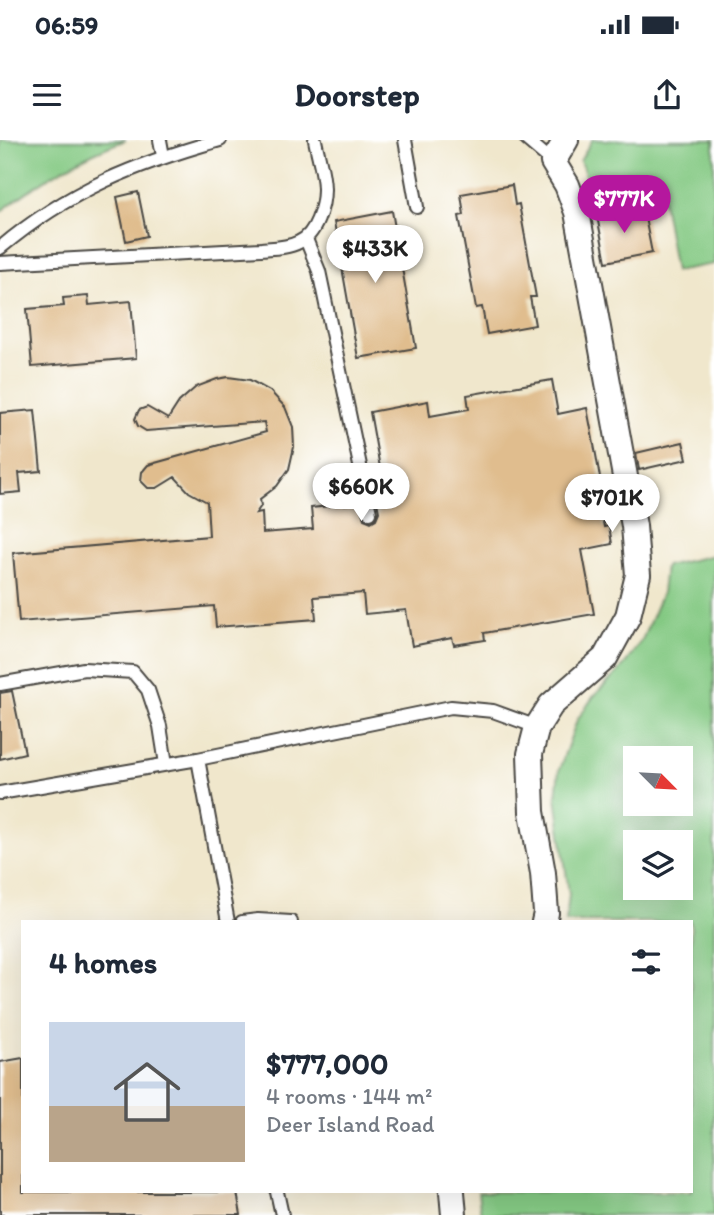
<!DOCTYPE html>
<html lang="en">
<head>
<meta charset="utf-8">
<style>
	body { margin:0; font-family:Itim,sans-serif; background:#f2f2f3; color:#1f2937; height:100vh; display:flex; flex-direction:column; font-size:26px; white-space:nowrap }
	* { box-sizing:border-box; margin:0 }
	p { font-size:23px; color:#747a83 }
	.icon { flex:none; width:38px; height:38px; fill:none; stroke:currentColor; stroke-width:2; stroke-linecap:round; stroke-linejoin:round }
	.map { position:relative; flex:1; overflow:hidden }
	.details { position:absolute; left:21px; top:780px; width:672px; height:273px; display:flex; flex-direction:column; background:#fff; border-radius:0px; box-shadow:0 7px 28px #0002 }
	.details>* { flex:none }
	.needle { width:46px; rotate:114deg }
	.fabs { position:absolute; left:623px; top:606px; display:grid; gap:14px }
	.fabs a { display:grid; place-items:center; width:70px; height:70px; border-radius:0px; background:#fff; box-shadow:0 7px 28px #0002; font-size:35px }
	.price { position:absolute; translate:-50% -60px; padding:0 16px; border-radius:24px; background:#fff; color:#222; font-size:23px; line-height:46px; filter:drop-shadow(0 2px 4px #0008) }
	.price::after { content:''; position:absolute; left:50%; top:42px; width:21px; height:16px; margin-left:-10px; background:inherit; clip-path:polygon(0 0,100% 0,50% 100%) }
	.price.current { background:#b5179e; color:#fff }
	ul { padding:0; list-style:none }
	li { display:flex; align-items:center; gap:21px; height:175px; padding:0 28px }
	li span { display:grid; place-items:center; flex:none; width:196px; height:140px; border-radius:0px; color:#555 }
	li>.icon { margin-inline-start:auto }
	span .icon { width:84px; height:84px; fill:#fffc; stroke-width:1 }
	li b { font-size:30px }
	h2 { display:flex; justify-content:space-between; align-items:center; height:84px; padding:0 28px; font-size:30px }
	.status { display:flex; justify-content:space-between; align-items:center; height:49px; padding:0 35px; background:#fff; direction:ltr }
	.status svg { height:19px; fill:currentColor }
	header { display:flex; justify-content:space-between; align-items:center; height:91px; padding:0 28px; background:#fff; font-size:32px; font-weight:700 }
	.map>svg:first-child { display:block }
	.green { fill:#84c983; stroke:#587a57; stroke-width:2; fill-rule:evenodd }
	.building { fill:#e0bd8e }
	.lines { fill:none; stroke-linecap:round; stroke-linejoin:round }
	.service-casing { stroke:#494743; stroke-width:16 }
	.minor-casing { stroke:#494743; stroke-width:28 }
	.service { stroke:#fff; stroke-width:12 }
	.minor { stroke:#fff; stroke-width:24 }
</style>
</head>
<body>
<div class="status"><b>06:59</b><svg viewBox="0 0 49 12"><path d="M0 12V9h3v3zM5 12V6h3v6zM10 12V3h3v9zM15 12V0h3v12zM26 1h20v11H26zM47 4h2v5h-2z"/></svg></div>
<header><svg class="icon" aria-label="menu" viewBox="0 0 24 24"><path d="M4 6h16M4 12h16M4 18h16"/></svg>Doorstep<svg class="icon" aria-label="share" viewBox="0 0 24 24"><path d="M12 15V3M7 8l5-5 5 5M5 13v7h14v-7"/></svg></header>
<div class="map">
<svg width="714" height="1075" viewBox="0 0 714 1075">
	<rect width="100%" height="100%" fill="#fff"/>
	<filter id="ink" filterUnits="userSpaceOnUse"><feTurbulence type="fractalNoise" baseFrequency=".0143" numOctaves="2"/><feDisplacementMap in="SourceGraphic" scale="14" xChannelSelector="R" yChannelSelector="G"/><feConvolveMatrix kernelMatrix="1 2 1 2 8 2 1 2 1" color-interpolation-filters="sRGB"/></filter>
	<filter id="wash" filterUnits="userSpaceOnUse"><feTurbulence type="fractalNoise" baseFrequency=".00686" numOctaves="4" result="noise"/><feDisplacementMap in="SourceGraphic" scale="28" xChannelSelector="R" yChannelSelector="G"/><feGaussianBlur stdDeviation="1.57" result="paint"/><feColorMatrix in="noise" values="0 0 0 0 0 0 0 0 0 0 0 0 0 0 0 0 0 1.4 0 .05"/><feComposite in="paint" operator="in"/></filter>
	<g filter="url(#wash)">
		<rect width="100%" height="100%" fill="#f0e7cc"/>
		<g class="green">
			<path d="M0,0H126C80,16 38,42 0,72Z"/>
			<polygon points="592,0 714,0 714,124 675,131 661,49 637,31 587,39 580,21"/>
			<path d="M714,415V1075H481L478,1052H691V782H566L569,754L556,657L559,630L577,580L594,556L623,527L643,498L662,453L665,426ZM635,618H681V663H635ZM635,702H681V747H635Z"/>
		</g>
		<g id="blocks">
			<g class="building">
				<polygon points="512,45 515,65 519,64 536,157 530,157 535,185 487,194 482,167 476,168 459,76 464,75 461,54"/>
				<polygon points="138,52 147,96 126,101 117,57"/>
				<polygon points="643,67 652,113 606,122 597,76"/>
				<polygon points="392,71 416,208 358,218 334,82"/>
				<polygon points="88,156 89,165 131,161 136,218 32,227 27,169 64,166 63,158"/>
				<polygon points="228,237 250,240 270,251 285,267 293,287 294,307 289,329 277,346 260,359 261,366 256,373 262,372 263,393 313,389 311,368 359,363 364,379 371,382 376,379 379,372 377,362 386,361 370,272 428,261 430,276 469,269 467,255 552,240 558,274 587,268 596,315 602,349 597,350 604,387 609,386 612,404 582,410 594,474 484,493 485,500 454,505 452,498 412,506 406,470 365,474 363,453 314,457 316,479 216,487 214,466 19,482 13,413 209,396 207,362 189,352 175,337 157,348 148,348 141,341 142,332 148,325 266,292 264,282 146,291 138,286 135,279 139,270 147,267 168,279 179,262 196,247 217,239"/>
				<polygon points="35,270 41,331 19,333 21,352 0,354 0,273"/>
				<polygon points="683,302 687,319 639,330 636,313"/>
				<polygon points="12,551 25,613 0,619 0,553"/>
				<polygon points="23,918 23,1052 237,1052 241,1075 0,1075 0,922"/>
			</g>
		</g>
	</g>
	<g filter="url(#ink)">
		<use href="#blocks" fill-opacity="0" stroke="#494743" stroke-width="2"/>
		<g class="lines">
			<defs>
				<g id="service">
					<polyline points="160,0 163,16"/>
					<polyline points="405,0 417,67"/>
					<polyline points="527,0 553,22"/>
					<polyline points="306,99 319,131 370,373"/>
					<path d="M0,108C69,50 135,24 220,0"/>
					<path d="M0,123L261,109C274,108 288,108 299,102C316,95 324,66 324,49C324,33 318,16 315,0"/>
					<polyline points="0,544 84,529 133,532 148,550 160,586 166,624"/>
					<polyline points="0,653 198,619"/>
					<polyline points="228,782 198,619 451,567 493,571 537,587"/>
					<polyline points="242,782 258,780 291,782"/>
					<polyline points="277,1052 282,1075"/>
				</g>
				<g id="minor">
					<polyline points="544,782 546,773 543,733 532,672 530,614 537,587 551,565 605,518 628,476 638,435 634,386 577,72 567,45 553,22 566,0"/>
					<polyline points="452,1052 454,1075"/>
				</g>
			</defs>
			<use href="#service" class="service-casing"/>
			<use href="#minor" class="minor-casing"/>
			<use href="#service" class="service"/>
			<use href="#minor" class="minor"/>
		</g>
	</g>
</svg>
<div class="fabs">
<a><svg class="needle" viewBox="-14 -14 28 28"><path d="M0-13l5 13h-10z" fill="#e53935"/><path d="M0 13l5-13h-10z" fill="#747a83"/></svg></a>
<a><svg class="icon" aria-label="layers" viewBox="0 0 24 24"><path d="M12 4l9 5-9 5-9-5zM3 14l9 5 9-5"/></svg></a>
</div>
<b class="price current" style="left:624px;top:95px">$777K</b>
<b class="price" style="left:375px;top:145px">$433K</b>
<b class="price" style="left:361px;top:383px">$660K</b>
<b class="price" style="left:612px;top:394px">$701K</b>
<section class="details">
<h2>4 homes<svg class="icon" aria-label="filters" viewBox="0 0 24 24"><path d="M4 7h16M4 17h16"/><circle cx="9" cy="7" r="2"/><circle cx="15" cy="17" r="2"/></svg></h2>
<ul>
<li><span style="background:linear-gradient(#c9d6e8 60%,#b9a48a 0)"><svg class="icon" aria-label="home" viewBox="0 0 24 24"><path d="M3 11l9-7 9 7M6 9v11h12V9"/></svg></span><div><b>$777,000</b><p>4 rooms · 144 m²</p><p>Deer Island Road</p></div></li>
</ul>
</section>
</div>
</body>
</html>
